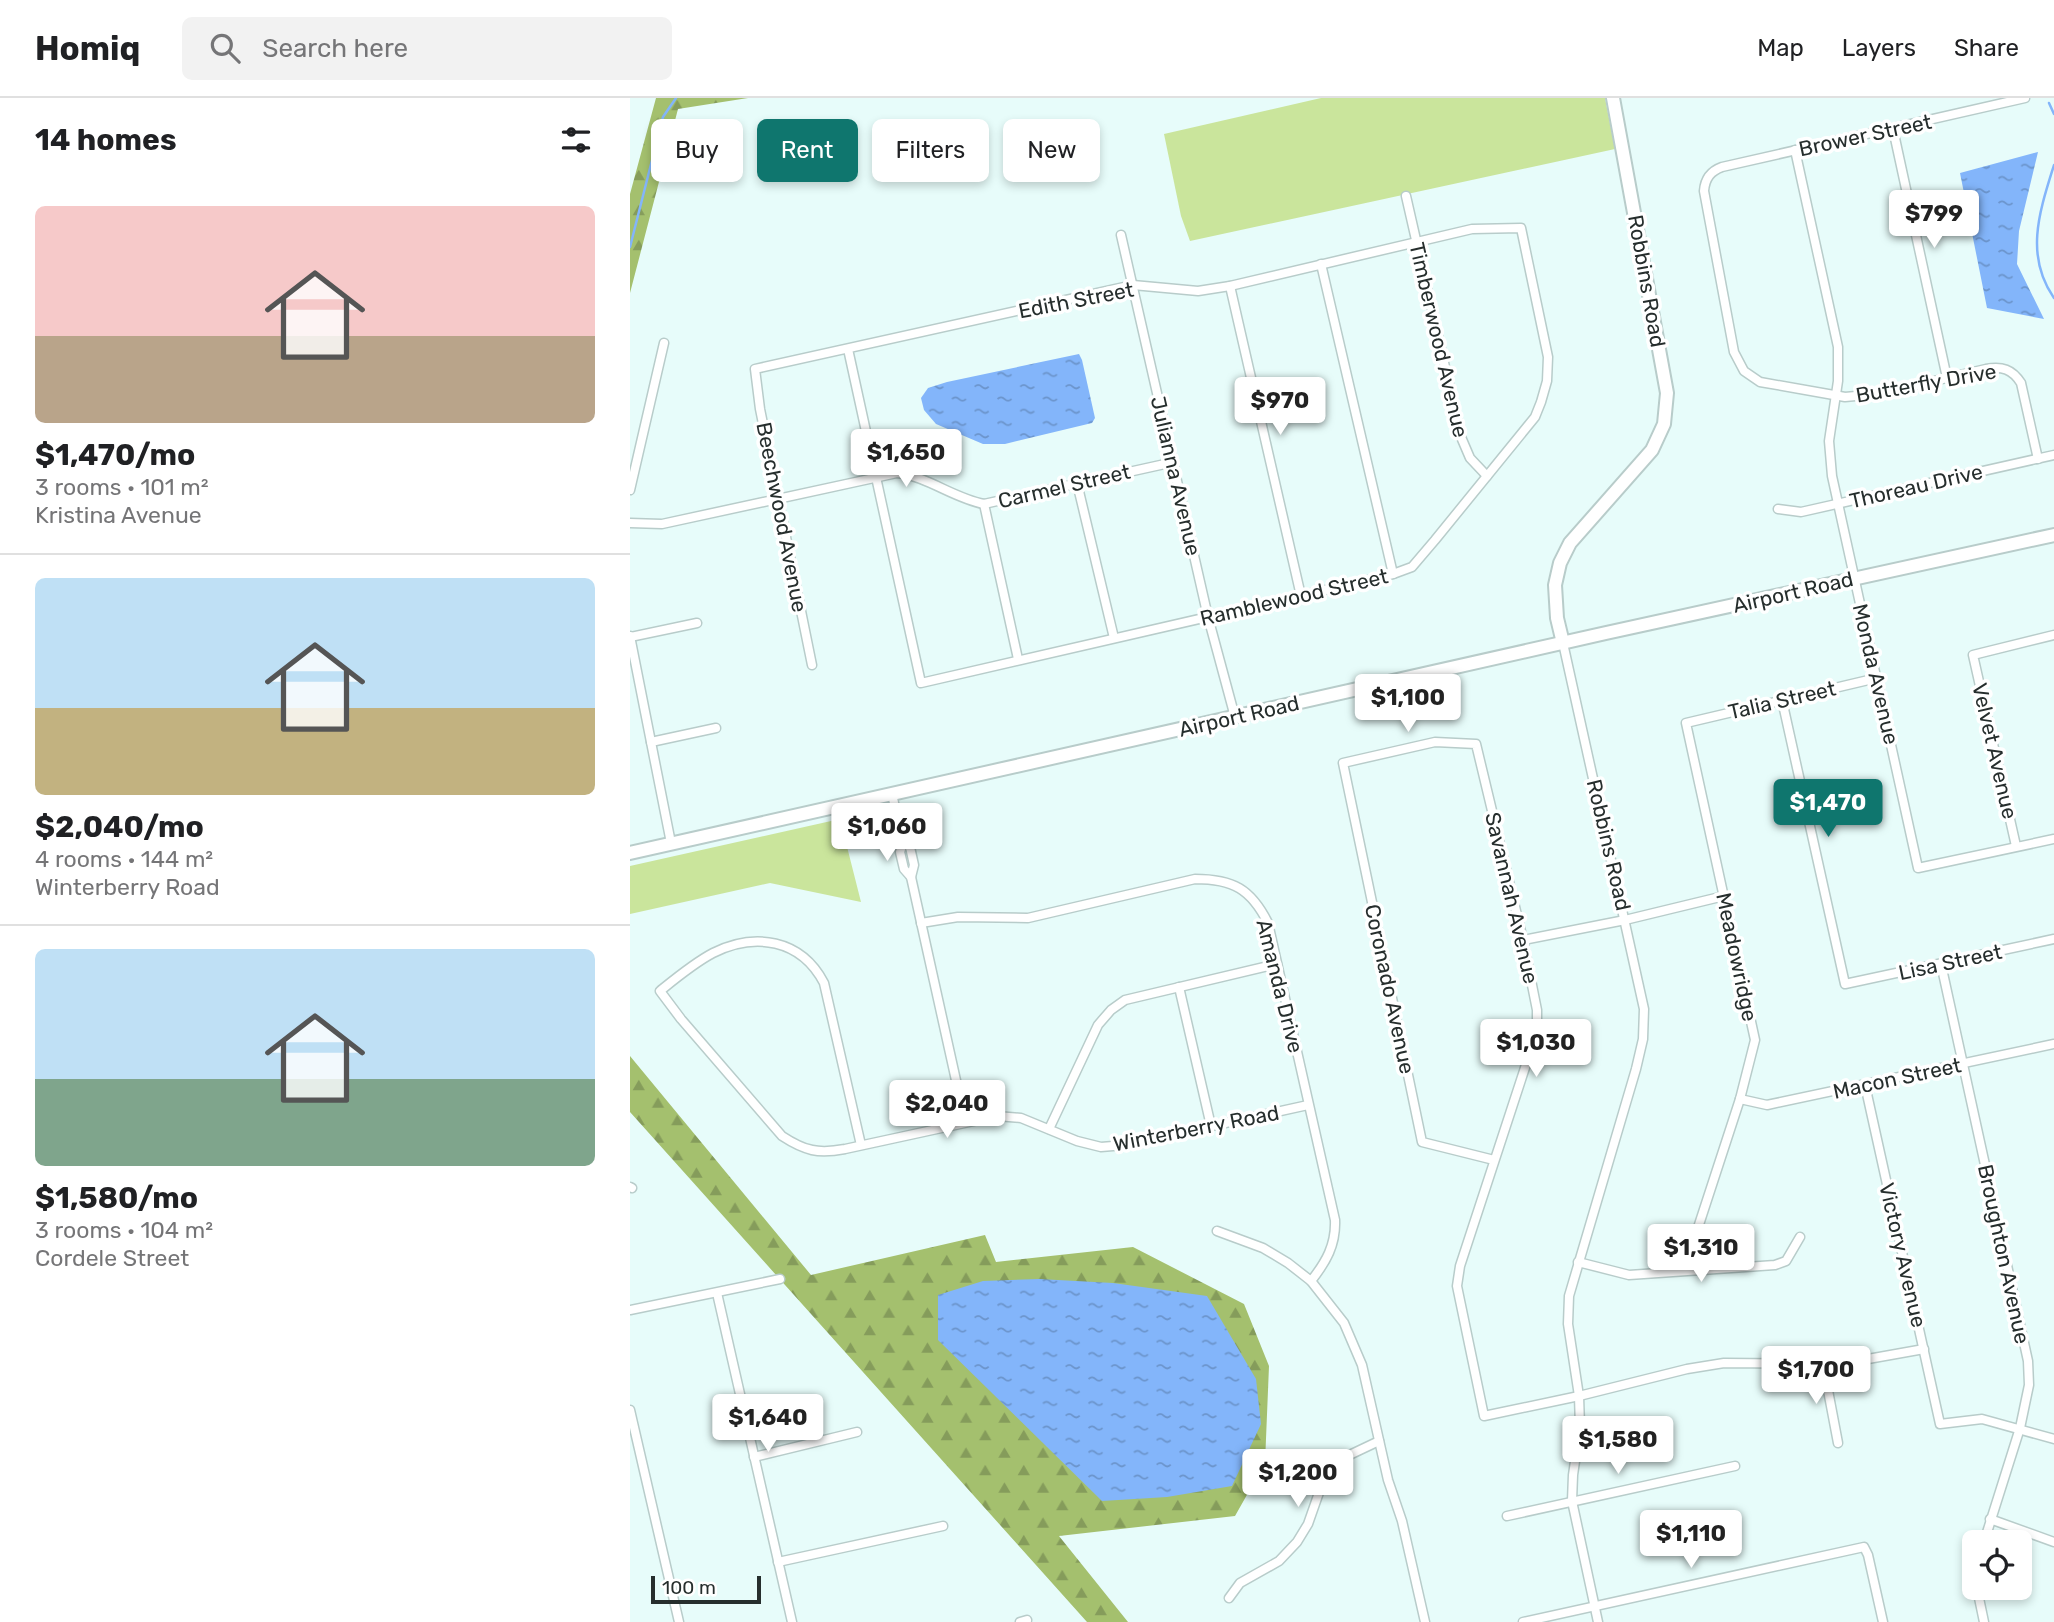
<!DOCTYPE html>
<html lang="en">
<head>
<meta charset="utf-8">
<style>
	body { margin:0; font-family:Rubik,sans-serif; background:#f2f2f2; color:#202124; height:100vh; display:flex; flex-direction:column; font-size:26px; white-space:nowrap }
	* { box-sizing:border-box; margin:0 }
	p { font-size:23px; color:#757577 }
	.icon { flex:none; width:38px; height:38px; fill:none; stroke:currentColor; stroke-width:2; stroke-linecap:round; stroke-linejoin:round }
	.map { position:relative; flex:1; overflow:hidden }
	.side { display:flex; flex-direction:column; background:#fff; width:630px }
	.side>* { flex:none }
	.guide { position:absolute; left:21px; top:21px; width:665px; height:63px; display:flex; gap:14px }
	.fabs { position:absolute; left:1332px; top:1432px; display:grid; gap:14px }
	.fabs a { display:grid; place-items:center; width:70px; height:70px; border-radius:10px; background:#fff; box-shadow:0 4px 10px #0003; font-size:35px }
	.scale { position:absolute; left:21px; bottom:18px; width:110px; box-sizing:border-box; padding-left:7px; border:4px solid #262e2d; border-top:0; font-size:19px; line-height:24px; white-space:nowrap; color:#262e2d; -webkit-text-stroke:5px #fff; paint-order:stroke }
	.price { position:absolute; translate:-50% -60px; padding:0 16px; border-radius:7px; background:#fff; color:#222; font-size:23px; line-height:46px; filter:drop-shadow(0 2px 4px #0008) }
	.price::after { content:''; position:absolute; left:50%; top:42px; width:21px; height:16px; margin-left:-10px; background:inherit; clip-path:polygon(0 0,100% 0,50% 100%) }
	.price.on { background:#0f766e; color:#fff }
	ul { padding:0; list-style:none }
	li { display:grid; align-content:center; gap:14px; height:371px; padding:0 35px }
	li+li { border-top:2px solid #e0e0e0 }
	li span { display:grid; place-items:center; height:217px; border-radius:10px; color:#555 }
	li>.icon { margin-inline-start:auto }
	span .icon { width:126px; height:126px; fill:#fffc; stroke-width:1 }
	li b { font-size:30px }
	h2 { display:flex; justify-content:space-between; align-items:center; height:84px; padding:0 35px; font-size:30px }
	.chip { padding:0 24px; border-radius:10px; background:#fff; box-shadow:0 4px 10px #0003; font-size:24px; line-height:63px }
	.chip.on { background:#0f766e; color:#fff }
	header { display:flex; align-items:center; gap:42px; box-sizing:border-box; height:98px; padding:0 35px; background:#fff; border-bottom:2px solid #e0e0e0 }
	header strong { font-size:33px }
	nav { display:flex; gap:38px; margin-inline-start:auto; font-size:24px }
	.search { width:490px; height:63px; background:#f2f2f2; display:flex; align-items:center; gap:18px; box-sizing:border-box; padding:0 24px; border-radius:10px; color:#757577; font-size:26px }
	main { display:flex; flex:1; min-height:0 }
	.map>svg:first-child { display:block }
	.green { fill:#cae59c }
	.forest { fill:url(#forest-firs) }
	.water { fill:url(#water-ripples) }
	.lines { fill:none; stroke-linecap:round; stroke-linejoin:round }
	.stream { stroke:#83b5fa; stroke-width:2.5 }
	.street-casing { stroke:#b8ccca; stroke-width:11 }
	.secondary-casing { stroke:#b8ccca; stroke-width:16 }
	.street { stroke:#fff; stroke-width:8 }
	.secondary { stroke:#fff; stroke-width:12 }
	.labels { text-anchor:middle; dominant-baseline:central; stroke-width:7; stroke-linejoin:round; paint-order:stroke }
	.street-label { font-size:21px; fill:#262e2d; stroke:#fff }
</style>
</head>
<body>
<header>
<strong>Homiq</strong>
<div class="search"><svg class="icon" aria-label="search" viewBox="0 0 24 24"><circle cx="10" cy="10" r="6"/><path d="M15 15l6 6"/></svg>Search here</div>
<nav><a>Map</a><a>Layers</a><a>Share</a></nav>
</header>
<main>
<section class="side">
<h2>14 homes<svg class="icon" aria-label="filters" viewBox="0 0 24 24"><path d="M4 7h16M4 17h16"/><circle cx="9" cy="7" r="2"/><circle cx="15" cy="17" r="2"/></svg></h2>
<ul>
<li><span style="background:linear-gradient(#f6c9c9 60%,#b9a48a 0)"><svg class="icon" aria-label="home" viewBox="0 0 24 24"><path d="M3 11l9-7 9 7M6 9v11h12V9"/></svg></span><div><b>$1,470/mo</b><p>3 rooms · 101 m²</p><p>Kristina Avenue</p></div></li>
<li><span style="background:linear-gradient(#bfe0f5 60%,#c2b280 0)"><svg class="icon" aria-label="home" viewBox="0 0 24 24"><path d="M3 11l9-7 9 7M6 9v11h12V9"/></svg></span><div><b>$2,040/mo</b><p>4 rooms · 144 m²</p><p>Winterberry Road</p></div></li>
<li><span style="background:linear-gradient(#bfe0f5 60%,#7fa58c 0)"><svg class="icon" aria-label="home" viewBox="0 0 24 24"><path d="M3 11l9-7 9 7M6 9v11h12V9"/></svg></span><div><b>$1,580/mo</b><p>3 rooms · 104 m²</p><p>Cordele Street</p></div></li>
</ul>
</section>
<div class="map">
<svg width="1424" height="1524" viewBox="0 0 1424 1524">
	<defs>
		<pattern id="forest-firs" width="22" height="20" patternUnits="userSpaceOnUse" patternTransform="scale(1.75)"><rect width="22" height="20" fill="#a4c06e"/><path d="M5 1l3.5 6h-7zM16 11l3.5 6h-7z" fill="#859c5b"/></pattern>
		<pattern id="water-ripples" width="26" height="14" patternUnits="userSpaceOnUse" patternTransform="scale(1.75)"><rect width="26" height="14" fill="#83b5fa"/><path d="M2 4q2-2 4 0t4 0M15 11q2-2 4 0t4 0" fill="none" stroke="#6b94cb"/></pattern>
	</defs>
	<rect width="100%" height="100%" fill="#e7fcfa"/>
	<g class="green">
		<polygon points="691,0 975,0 985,51 560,143 551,118 534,36"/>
		<polygon points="210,721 231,804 140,785 0,816 0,768"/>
	</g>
	<g class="forest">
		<polygon points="26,0 118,0 48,11 0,195 0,96"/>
		<polygon points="0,958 181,1177 355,1137 366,1164 503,1149 614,1206 639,1268 635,1365 605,1418 429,1438 498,1524 457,1524 0,1014"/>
	</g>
	<g class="water">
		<polygon points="1408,54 1389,133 1387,166 1414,221 1357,210 1330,75"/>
		<polygon points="449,256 452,262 465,320 462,325 375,346 353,346 306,326 294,312 291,300 298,290 317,284"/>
		<polygon points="409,1181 483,1185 577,1198 626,1281 631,1326 602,1388 537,1399 472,1403 308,1242 308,1197 353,1183"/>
	</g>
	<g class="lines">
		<g class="stream">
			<polyline points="1419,5 1424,16"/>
			<path d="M1424,67C1410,112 1394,157 1424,200"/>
			<polyline points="0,149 33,19 46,0"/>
		</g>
		<defs>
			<g id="street">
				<path d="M1395,0L1092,69C1081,73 1075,80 1074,93L1104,254L1114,273L1130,284L1215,299L1247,296L1356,271C1372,268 1382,271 1391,285L1408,361"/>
				<polyline points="1263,31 1317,280"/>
				<polyline points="1165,52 1208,249 1208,283 1199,343 1202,378 1288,770 1424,741"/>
				<polyline points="776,98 831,339 840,360 857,378"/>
				<polyline points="491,137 578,519 605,619"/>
				<polyline points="691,166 763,476"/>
				<polyline points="600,188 671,498"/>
				<polyline points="447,385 484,540"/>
				<polyline points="0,392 34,245"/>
				<polyline points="354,406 388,561"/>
				<polyline points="1148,411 1171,414 1424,357"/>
				<path d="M0,425L32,426L267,375C297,378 323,400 354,406L544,364"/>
				<polyline points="0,538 41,745"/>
				<polyline points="0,539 67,525"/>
				<polyline points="933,545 1014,911 1013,941 1006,971 939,1198 938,1226 949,1298 950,1329 943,1377 942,1403 968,1524"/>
				<polyline points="182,567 130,311 125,271 503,187 568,193 600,188 842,131 891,130 918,259 917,283 911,304 905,319 805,442 782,469 763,476 730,484 291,585 218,251"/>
				<polyline points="1152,602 1215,886 1424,841"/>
				<polyline points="21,644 86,630"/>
				<polyline points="262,696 273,745 270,754 274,771 281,779"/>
				<polyline points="273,745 280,749 284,767 281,779 335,1023"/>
				<polyline points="1386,748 1343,557 1424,537"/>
				<path d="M291,825L328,819L398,820L565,781C603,781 621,791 638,825L705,1122C706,1147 696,1164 681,1183"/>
				<polyline points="893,842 995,822 1094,798"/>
				<polyline points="1311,866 1398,1263 1399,1287 1390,1330 1354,1444"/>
				<polyline points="549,889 581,1028"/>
				<polyline points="1235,987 1310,1326 1352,1321 1424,1341"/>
				<polyline points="1110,1001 1137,1007 1424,946"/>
				<polyline points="419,1031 468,927 481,912 495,902 647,866"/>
				<path d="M231,1047L194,885C171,841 125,834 83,855C64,865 46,880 30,893L51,921L152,1038C175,1053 188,1056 215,1051L367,1018L391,1020L447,1043L471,1049L495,1047L678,1007"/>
				<polyline points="864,1062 792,1044 713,665 805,644 846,646 893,842 907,912 907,933 830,1168 827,1188 854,1318 949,1298 1057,1271 1094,1265 1193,1266 1238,1261 1294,1251"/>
				<polyline points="0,1089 2,1090"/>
				<polyline points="587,1133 633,1150 658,1165 681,1183 714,1225 732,1267 758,1382 772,1423 795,1524"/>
				<polyline points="948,1164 999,1177 1145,1167 1156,1163 1170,1139"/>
				<polyline points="1062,1172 1063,1145 1110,1001 1125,942 1056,625 1247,580"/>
				<polyline points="87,1195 162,1524"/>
				<polyline points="0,1212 150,1181"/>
				<polyline points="1193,1266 1208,1345"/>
				<polyline points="0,1312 49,1524"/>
				<polyline points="124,1359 227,1334"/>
				<polyline points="877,1418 1105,1368"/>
				<polyline points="1360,1421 1424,1444"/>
				<polyline points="148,1464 313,1428"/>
				<polyline points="1349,1489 1349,1500 1354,1524"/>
				<polyline points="599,1500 610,1485 649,1463 667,1444 678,1426 692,1386 711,1361 749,1343"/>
				<polyline points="390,1524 397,1522"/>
				<polyline points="893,1524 1234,1449 1238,1457 1253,1524"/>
			</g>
			<g id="secondary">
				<polyline points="933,545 927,520 925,487 930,465 940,445 1022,352 1034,326 1037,295 983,0"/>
				<polyline points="0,755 976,535 1424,437"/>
			</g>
		</defs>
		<use href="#street" class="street-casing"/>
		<use href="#secondary" class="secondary-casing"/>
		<use href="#street" class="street"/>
		<use href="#secondary" class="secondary"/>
	</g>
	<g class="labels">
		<g class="street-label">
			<text transform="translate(1235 37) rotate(-12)">Brower Street</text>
			<text transform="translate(1017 183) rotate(80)">Robbins Road</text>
			<text transform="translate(446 202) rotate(-11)">Edith Street</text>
			<text transform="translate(809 242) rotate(77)">Timberwood Avenue</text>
			<text transform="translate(1296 285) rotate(-10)">Butterfly Drive</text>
			<text transform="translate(546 378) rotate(77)">Julianna Avenue</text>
			<text transform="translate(434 388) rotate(-13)">Carmel Street</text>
			<text transform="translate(1286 388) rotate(-13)">Thoreau Drive</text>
			<text transform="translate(152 419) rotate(79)">Beechwood Avenue</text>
			<text transform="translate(1163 494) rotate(-13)">Airport Road</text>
			<text transform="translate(664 499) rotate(-13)">Ramblewood Street</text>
			<text transform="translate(1246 576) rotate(77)">Monda Avenue</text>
			<text transform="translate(1152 602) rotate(-13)">Talia Street</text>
			<text transform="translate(609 618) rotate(-13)">Airport Road</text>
			<text transform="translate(1365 653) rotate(77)">Velvet Avenue</text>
			<text transform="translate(979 747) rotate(77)">Robbins Road</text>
			<text transform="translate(882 800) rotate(77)">Savannah Avenue</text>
			<text transform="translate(1107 859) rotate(78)">Meadowridge</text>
			<text transform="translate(1320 864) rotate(-12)">Lisa Street</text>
			<text transform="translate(650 888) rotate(76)">Amanda Drive</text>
			<text transform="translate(760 891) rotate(78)">Coronado Avenue</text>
			<text transform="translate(1267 980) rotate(-12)">Macon Street</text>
			<text transform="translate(566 1030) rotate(-11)">Winterberry Road</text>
			<text transform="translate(1374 1156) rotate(78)">Broughton Avenue</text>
			<text transform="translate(1273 1157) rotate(77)">Victory Avenue</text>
		</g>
	</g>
</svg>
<div class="fabs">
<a><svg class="icon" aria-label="locate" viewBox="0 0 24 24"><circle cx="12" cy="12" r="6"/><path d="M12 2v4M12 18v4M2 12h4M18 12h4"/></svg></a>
</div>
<div class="scale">100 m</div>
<b class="price" style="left:1304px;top:152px">$799</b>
<b class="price" style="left:650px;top:339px">$970</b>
<b class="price" style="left:276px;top:391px">$1,650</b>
<b class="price" style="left:778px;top:636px">$1,100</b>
<b class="price on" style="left:1198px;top:741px">$1,470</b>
<b class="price" style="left:257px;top:765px">$1,060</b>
<b class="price" style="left:906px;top:981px">$1,030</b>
<b class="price" style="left:317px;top:1042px">$2,040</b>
<b class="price" style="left:1071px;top:1186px">$1,310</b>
<b class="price" style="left:1186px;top:1308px">$1,700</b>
<b class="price" style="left:138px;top:1356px">$1,640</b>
<b class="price" style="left:988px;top:1378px">$1,580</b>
<b class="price" style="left:668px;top:1411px">$1,200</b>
<b class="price" style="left:1061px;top:1472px">$1,110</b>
<div class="guide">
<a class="chip">Buy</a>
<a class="chip on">Rent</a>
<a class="chip">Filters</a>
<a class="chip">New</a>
</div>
</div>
</main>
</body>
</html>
